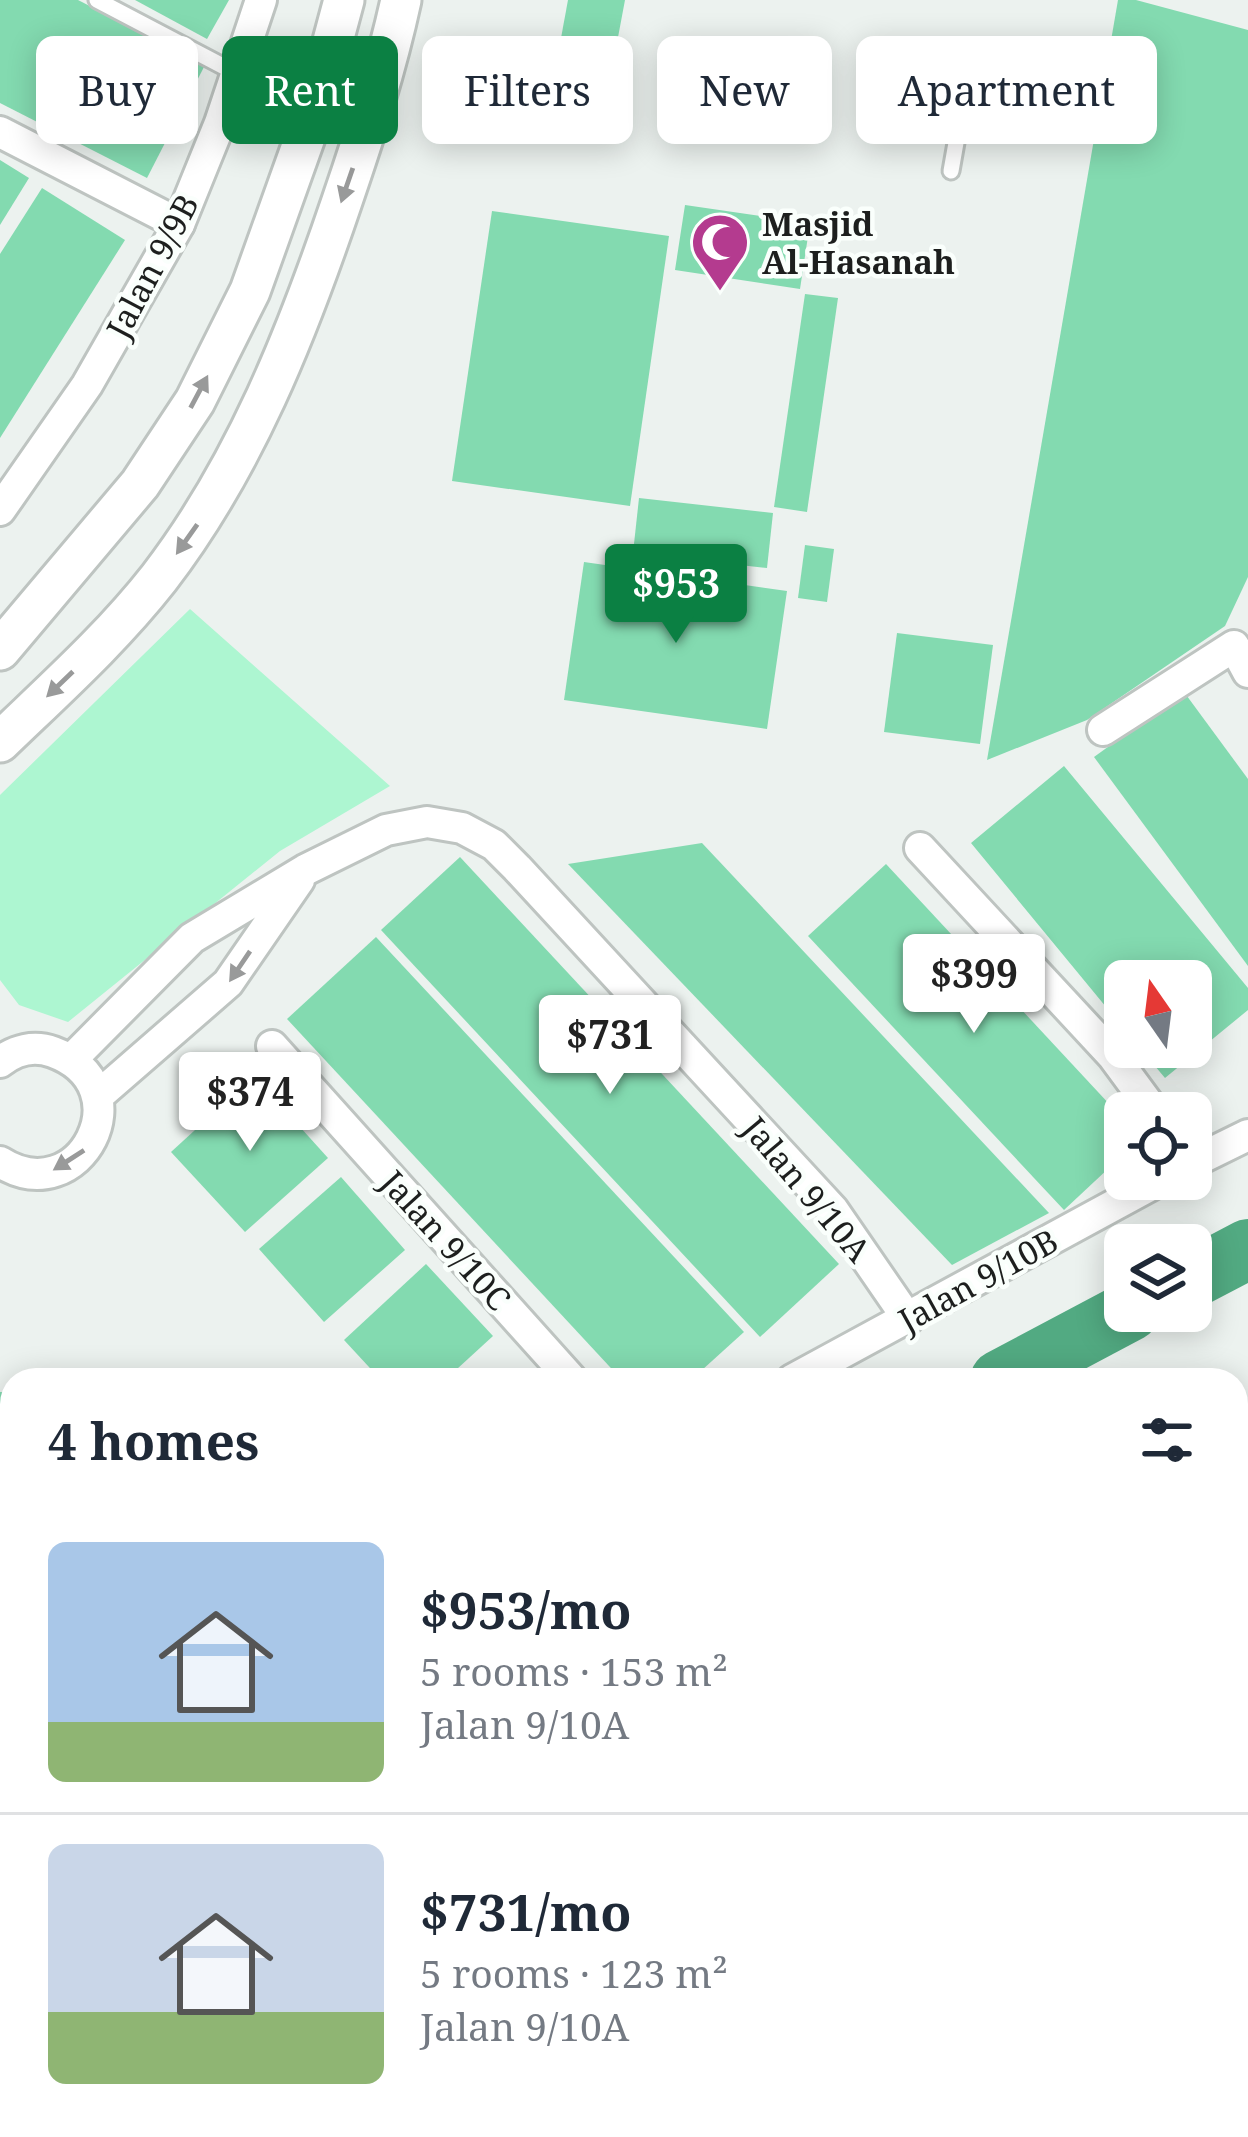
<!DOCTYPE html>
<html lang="en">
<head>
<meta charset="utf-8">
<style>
	body { margin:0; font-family:"Noto Serif",serif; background:#f2f2f3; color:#1f2937; height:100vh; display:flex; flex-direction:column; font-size:45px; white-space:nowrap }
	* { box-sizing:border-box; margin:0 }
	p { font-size:39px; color:#747a83 }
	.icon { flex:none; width:66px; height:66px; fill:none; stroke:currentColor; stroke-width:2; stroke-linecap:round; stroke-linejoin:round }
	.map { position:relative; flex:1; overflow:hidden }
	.drawer { position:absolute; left:0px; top:1368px; width:1248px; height:771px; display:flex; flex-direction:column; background:#fff; border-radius:36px 36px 0 0; box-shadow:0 6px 30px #0003 }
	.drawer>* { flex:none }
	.hud { position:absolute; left:36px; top:36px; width:1176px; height:108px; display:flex; gap:24px }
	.needle { width:78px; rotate:346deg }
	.fabs { position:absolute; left:1104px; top:960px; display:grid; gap:24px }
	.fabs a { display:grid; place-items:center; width:108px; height:108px; border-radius:18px; background:#fff; box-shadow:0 6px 30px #0003; font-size:60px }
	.price { position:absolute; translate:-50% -102px; padding:0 27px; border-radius:12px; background:#fff; color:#222; font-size:39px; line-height:78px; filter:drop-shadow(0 3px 6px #0008) }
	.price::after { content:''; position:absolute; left:50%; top:72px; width:36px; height:27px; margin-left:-18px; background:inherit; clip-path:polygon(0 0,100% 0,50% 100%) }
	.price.on { background:#0b8043; color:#fff }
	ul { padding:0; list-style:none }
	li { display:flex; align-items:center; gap:36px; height:300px; padding:0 48px }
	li+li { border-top:3px solid #e0e1e3 }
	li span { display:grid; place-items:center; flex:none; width:336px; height:240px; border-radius:18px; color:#555 }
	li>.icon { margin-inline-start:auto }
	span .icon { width:144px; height:144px; fill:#fffc; stroke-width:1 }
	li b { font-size:51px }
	h2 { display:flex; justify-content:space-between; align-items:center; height:144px; padding:0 48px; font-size:51px }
	.chip { padding:0 42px; border-radius:18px; background:#fff; box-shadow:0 6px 30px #0003; font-size:42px; line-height:108px }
	.chip.on { background:#0b8043; color:#fff }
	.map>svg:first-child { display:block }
	.green { fill:#adf6d1 }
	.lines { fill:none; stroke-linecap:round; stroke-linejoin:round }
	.river { stroke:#52aa82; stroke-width:60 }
	.building { fill:#83dab0 }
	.service-casing { stroke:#bec4c1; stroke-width:21 }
	.minor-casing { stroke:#bec4c1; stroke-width:36 }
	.tertiary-casing { stroke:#bec4c1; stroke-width:45 }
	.service { stroke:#fff; stroke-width:15 }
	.minor { stroke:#fff; stroke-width:30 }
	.tertiary { stroke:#fff; stroke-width:39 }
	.oneway { fill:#999a9a }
	.labels { text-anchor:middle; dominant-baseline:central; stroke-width:9; stroke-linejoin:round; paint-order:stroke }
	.poi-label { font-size:33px; font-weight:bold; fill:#1d1f1e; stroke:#fafffc; text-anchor:start }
	.street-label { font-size:33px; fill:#1d1f1e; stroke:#fafffc }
</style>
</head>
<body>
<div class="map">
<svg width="1248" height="2137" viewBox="0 0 1248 2137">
	<rect width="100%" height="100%" fill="#ecf2ef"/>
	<polygon class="green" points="190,609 390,786 280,851 68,1022 19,1005 0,980 0,795"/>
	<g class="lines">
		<g class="river">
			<polyline points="1191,1279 1248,1249"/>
			<polyline points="1000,1380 1130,1311"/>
			<polyline points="0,1921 12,1914"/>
		</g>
	</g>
	<g class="building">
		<polygon points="0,0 78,0 205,65 147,178 0,103"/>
		<polygon points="135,0 229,0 207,39"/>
		<polygon points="568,0 625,0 609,85 554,76"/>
		<polygon points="1118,0 1136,0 1248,30 1248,577 1225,626 1087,720 987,760"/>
		<polygon points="0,160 29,178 0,225"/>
		<polygon points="42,188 125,240 0,438 0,254"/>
		<polygon points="685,205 810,223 800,289 675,270"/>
		<polygon points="492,211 669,236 630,506 452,481"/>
		<polygon points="805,294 838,298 807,512 774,507"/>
		<polygon points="639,498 773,513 767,568 633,553"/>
		<polygon points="805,545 834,549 827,602 798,598"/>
		<polygon points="584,562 787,591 767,729 564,700"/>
		<polygon points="897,633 993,645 980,744 884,732"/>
		<polygon points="1184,692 1248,779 1248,966 1094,757"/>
		<polygon points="1064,766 1248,988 1248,1010 1165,1078 1139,1047 1191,1047 1191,981 1125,981 1125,1030 971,843"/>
		<polygon points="702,843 1049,1213 952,1265 568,864"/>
		<polygon points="460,857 839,1264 760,1337 381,930"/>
		<polygon points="886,864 1125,1121 1125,1153 1064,1210 808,936"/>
		<polygon points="376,937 744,1332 691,1380 622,1380 287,1019"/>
		<polygon points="254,1076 328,1158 245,1232 171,1152"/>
		<polygon points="341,1177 405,1250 324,1322 259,1249"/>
		<polygon points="426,1264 493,1336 445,1380 381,1380 344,1340"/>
		<polygon points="0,1392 12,1393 12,1586 0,1589"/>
		<polygon points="1248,1463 1248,1497 1241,1501 1236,1491 1236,1469"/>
		<polygon points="1248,1514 1248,1794 1236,1772 1236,1520"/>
		<polygon points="12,1699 12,1731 0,1734 0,1702"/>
		<polygon points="1236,1921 1248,1944 1248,2096 1236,2102"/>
		<polygon points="83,2127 774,2127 775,2137 64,2137"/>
		<polygon points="902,2127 1188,2127 1169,2137 908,2137"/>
	</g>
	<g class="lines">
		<defs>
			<g id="service">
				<polyline points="97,0 236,73"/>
				<polyline points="333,55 384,74"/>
				<polyline points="951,171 965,92"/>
			</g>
			<g id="minor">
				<polyline points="0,132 179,224"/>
				<polyline points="0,510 87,385 179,224 220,123 261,0"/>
				<polyline points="1103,730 1234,646 1248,672"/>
				<polyline points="920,848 1113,1056 1155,1113"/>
				<polyline points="272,1046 572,1380"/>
				<polyline points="72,1059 192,938 305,870 386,830 427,822 462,828 494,845 517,868 833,1210 908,1319"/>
				<path d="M0,1062C15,1050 34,1045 53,1052C146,1086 80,1213 0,1162"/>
				<polyline points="98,1096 228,983 299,880"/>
				<polyline points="1191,1163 1248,1135"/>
				<polyline points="792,1380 1162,1179"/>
			</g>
			<g id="tertiary">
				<polyline points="0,650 140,484 195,401 250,291 314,112 344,0"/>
				<path d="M0,742C55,689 112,638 159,578C245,466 297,334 342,201C365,134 386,69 401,0"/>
			</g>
		</defs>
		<use href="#service" class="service-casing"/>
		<use href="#minor" class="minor-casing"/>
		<use href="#tertiary" class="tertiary-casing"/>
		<use href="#service" class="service"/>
		<use href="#minor" class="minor"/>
		<use href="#tertiary" class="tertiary"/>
	</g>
	<defs><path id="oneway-solid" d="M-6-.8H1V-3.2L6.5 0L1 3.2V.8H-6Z" transform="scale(3)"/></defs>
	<g class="oneway">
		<use href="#oneway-solid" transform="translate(347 185) rotate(109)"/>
		<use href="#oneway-solid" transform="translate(199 392) rotate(-62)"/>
		<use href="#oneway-solid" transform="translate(187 539) rotate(125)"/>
		<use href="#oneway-solid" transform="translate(60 684) rotate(136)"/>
		<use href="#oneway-solid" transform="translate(240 966) rotate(124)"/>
		<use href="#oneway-solid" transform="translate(69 1160) rotate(147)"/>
	</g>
	<defs>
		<symbol id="mosque-pin" viewBox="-11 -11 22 30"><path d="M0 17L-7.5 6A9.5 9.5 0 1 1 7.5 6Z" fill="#b43b8f" stroke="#fafffc"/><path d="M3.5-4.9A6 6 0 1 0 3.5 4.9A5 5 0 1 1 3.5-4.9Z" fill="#fff"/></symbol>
	</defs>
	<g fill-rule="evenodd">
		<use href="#mosque-pin" x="687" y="209" width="66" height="90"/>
	</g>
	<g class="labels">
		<g class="poi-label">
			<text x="762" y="223">Masjid<tspan x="762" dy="38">Al-Hasanah</tspan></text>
		</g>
		<g class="street-label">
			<text transform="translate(152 266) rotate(-62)">Jalan 9/9B</text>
			<text transform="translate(807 1189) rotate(50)">Jalan 9/10A</text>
			<text transform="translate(446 1240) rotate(48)">Jalan 9/10C</text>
			<text transform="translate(978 1280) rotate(-29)">Jalan 9/10B</text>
		</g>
	</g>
</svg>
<div class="fabs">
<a><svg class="needle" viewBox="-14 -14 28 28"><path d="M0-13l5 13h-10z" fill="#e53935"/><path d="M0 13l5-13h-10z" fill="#747a83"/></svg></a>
<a><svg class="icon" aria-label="locate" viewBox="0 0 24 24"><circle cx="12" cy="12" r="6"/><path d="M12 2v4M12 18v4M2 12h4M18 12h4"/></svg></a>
<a><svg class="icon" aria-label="layers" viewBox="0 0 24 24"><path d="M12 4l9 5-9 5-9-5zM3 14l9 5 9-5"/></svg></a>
</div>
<b class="price on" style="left:676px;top:646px">$953</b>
<b class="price" style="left:974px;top:1036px">$399</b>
<b class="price" style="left:610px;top:1097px">$731</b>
<b class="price" style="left:250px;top:1154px">$374</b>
<div class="hud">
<a class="chip">Buy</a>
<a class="chip on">Rent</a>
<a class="chip">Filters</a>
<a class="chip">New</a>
<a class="chip">Apartment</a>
</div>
<section class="drawer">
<h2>4 homes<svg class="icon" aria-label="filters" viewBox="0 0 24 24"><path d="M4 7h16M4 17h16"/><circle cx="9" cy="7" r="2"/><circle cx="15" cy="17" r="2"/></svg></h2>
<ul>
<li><span style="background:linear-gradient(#a9c7e8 75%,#8fb573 0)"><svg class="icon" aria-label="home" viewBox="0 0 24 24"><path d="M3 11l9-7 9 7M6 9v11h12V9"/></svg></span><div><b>$953/mo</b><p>5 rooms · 153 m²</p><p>Jalan 9/10A</p></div></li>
<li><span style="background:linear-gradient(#c9d6e8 70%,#8fb573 0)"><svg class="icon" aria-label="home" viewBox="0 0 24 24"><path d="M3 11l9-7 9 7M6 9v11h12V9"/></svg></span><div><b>$731/mo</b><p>5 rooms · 123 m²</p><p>Jalan 9/10A</p></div></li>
</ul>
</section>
</div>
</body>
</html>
